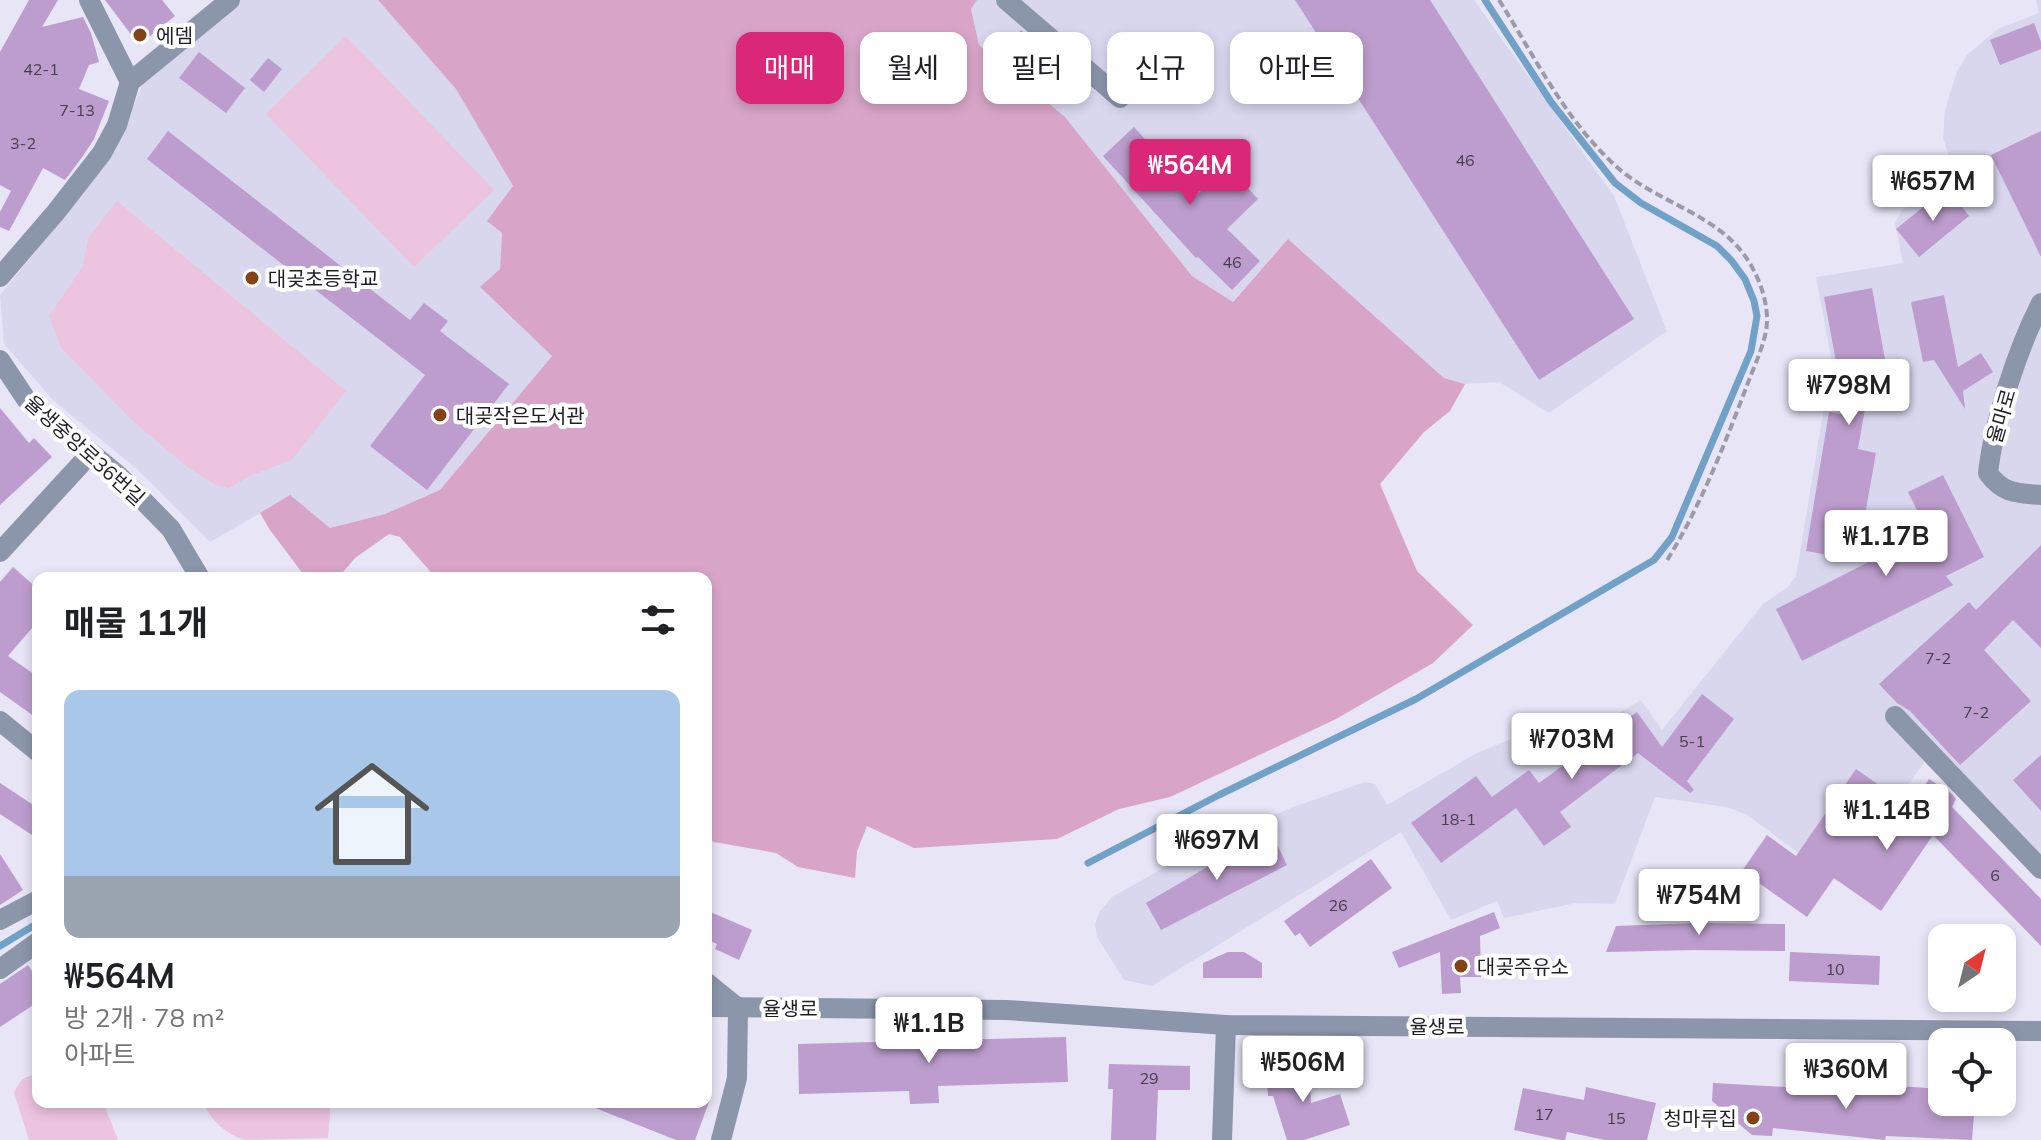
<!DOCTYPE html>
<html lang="ko">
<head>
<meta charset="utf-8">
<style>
	body { margin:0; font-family:Mulish,"Noto Sans KR",sans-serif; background:#f2f2f2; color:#202124; height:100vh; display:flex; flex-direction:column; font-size:30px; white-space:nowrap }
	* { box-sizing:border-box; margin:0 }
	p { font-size:26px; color:#757577 }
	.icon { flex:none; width:44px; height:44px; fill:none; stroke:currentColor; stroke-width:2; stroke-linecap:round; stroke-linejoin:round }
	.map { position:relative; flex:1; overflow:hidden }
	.side { position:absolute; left:32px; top:572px; width:680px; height:536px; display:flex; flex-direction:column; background:#fff; border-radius:16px; box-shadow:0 4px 12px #0003 }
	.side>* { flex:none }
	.top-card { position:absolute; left:736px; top:32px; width:760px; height:72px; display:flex; gap:16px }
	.needle { width:52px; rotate:35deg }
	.controls { position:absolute; left:1928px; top:924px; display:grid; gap:16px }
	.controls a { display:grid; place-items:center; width:88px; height:88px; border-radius:16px; background:#fff; box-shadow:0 4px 12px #0003; font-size:40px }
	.price { position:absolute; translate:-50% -68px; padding:0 18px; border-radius:8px; background:#fff; color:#222; font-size:26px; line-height:52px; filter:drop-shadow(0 2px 4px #0008) }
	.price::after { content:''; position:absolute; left:50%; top:48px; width:24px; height:18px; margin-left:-12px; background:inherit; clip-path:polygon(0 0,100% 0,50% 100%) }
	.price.on { background:#db2777; color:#fff }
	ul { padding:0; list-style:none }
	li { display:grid; align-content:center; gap:16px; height:424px; padding:0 32px }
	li+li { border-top:2px solid #e0e0e0 }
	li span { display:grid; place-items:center; height:248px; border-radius:16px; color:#555 }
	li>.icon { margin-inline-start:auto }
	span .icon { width:144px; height:144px; fill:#fffc; stroke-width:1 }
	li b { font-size:34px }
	h2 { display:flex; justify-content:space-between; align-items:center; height:96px; padding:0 32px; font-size:34px }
	.chip { padding:0 28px; border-radius:16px; background:#fff; box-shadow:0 4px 12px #0003; font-size:28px; line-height:72px }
	.chip.on { background:#db2777; color:#fff }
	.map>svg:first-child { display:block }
	.built { fill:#d9d7ee }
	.green { fill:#ecc4e0 }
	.forest { fill:#d8a5c8 }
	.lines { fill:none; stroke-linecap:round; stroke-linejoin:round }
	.stream { stroke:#71a1c6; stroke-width:7 }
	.building { fill:#bc9dcd }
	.path { stroke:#9c9aa7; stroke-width:4; stroke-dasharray:8 4; stroke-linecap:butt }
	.minor { stroke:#8c96ab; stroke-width:20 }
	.poi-dot { fill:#864217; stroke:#fff; stroke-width:3 }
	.labels { text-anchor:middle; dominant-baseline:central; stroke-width:8; stroke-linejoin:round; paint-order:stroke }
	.number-label { font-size:16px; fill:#463e4e }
	.poi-label { font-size:20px; fill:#1f1e24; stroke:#fff; text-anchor:start }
	.street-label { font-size:20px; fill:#1f1e24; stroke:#fff }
</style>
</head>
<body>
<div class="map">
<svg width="2041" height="1140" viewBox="0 0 2041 1140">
	<rect width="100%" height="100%" fill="#e7e5f6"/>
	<g class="built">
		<polygon points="241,0 378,0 456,89 513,186 488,221 502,233 500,270 481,288 552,356 440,490 385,514 330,528 290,496 210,542 138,470 54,401 4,344 0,295 62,219 119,140 142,86 150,75"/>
		<polygon points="977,0 1474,0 1614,196 1667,331 1549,413 1499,382 1465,384 1444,378 1288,239 1232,302 1192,276 1065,117 979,45 971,9"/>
		<polygon points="2036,0 2041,0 2041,855 1935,747 1838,882 1747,815 1727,807 1655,797 1615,904 1576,903 1504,918 1497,901 1451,920 1401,832 1152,986 1124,980 1097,937 1095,924 1100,911 1112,897 1201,847 1293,807 1365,782 1375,784 1387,805 1477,753 1516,737 1538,762 1641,700 1662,730 1763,604 1788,587 1796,576 1826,396 1838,395 1816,277 1903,263 1895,223 1902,210 1955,174 1943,138 1945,110 1957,71 1967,55 1998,29 2039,13"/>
	</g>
	<g class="green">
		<polygon points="346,36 494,190 414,267 266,114"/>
		<polygon points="117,201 346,391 292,460 252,475 229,488 215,485 186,466 135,423 61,348 49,316 83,266 88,238"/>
		<polygon points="38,1073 38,1102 103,1102 118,1140 29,1140 14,1092 22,1079"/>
		<path d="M202,1102H331L328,1138L245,1140C225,1134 212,1121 202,1102Z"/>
	</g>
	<polygon class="forest" points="378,0 977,0 971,9 979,45 1065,117 1192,276 1233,302 1288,239 1444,378 1465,384 1450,411 1424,432 1380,484 1417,571 1473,625 1433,663 1336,719 1170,797 1119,809 1057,839 914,848 867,826 857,851 855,878 798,867 776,853 714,842 706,837 706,578 436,578 400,537 389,534 355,558 338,578 306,578 270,530 260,513 290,495 330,528 385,514 440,490 552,356 480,287 500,269 502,233 487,221 513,186 456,89"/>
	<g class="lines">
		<g class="stream">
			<polyline points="1088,863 1219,795 1416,699 1654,560 1672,537 1751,351 1757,316 1754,301 1745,279 1731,260 1717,246 1641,203 1615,183 1551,102 1485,0"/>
			<polyline points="0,946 38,923"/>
		</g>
	</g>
	<g class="building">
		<polygon points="29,0 58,0 42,27 83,17 91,33 99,62 89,65 79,89 109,101 94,139 83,156 65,180 43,168 9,231 0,227 0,212 11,191 0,185 0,52"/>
		<polygon points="105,0 162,0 175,16 139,45"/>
		<polygon points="1295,0 1430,0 1634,319 1539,380"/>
		<polygon points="2034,23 2041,42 2041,49 2000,65 1990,40"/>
		<polygon points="1021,30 1060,64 1045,81 1006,48"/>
		<polygon points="199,52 245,88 226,113 179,78"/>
		<polygon points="268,58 282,69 264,92 250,80"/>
		<polygon points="1134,127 1196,196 1227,166 1258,199 1227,229 1260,261 1232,290 1198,257 1196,258 1103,156"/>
		<polygon points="168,131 410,320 424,303 448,321 440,331 509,384 427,490 370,446 425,375 147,159"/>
		<polygon points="2041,131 2041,257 1991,155"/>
		<polygon points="1947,188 1969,216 1919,257 1896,229"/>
		<polygon points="1872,288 1892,398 1866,403 1858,449 1876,453 1857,560 1806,551 1829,412 1846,415 1824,297"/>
		<polygon points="1944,295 1958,367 1981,353 1993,372 1963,391 1965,409 1934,360 1923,362 1911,302"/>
		<polygon points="0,408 29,443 34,438 52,457 0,505"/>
		<polygon points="1943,475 1984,557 1946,576 1953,585 1802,661 1776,609 1928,532 1908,492"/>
		<polygon points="2041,545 2041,648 2013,620 1984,650 2031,701 1960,765 1910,711 1897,703 1879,684 1969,602 1976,610"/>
		<polygon points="13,567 38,589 38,621 8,656 38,677 38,719 0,692 0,582"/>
		<polygon points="1702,694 1734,719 1687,781 1694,790 1690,793 1638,753 1560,812 1571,827 1544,846 1516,808 1441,863 1411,823 1476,776 1492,797 1529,770 1539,783 1637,712 1662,747"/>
		<polygon points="2041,755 2041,811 2013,780"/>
		<polygon points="1856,769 1910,807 1929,779 1952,794 1956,799 1952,807 2041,899 2041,946 1933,835 1881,911 1834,878 1807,917 1742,871 1767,835 1796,856"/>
		<polygon points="0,783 38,808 38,839 0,814"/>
		<polygon points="1273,836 1287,865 1161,930 1146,903 1214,863"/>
		<polygon points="0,854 23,890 0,905"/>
		<polygon points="1371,859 1392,888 1310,947 1300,933 1295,936 1284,921"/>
		<polygon points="706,910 752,930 739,960 715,949 717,944 706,939"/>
		<polygon points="1494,912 1500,928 1480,936 1481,977 1460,977 1461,993 1442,994 1440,952 1399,968 1392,952"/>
		<polygon points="1696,923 1785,924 1785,951 1695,950 1606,952 1616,926"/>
		<polygon points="1228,952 1244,952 1262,963 1262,978 1203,978 1203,963"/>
		<polygon points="1790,952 1880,956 1879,985 1789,981"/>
		<polygon points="28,965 38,980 38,1002 0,1027 0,984"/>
		<polygon points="1066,1037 1068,1082 938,1086 939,1103 910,1104 909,1091 799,1094 798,1044"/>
		<polygon points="1109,1064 1190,1066 1190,1090 1158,1090 1156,1140 1111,1140 1113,1089 1108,1089"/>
		<polygon points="1309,1064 1311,1103 1340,1094 1350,1125 1304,1140 1287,1140 1273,1096 1268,1096 1266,1066"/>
		<polygon points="1713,1083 1785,1087 1785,1083 1897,1091 1898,1086 1942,1089 1942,1102 1975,1102 1972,1140 1886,1136 1885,1140 1773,1128 1772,1136 1752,1135 1712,1101"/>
		<polygon points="1586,1087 1656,1103 1647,1140 1605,1140 1567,1132 1565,1140 1561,1140 1514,1130 1523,1088 1584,1100"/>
		<polygon points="580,1102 709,1102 695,1140 676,1140"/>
	</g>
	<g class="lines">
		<path class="path" d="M1499,0C1535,57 1566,122 1618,168C1651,197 1701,211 1731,240C1752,259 1768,294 1767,322C1766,341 1756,362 1749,380C1726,441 1701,506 1666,562"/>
		<g class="minor">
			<polyline points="89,0 130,82"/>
			<polyline points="1006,0 1120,98"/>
			<polyline points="0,277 56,212 102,153 117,125 130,82 230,0"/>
			<path d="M2041,303C2017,350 1994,421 1988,473C2003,494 2017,493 2041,495"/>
			<polyline points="0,360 26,399 119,476 171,529 200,578"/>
			<polyline points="0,552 91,453"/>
			<polyline points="1895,716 2041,869"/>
			<polyline points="0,721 38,752"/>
			<polyline points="0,920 38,900"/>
			<polyline points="0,969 38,942"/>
			<polyline points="706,982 738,1008"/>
			<polyline points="706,1007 1007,1010 1226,1025 2041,1031"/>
			<polyline points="721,1140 737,1078 738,1008"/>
			<polyline points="1222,1140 1226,1025"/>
		</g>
	</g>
	<g class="poi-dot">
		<circle cx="140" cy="35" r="8"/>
		<circle cx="252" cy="278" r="8"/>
		<circle cx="440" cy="415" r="8"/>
		<circle cx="1461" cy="966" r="8"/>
		<circle cx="1753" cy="1118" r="8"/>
	</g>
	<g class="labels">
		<g class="number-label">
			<text x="41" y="69">42-1</text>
			<text x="77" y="110">7-13</text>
			<text x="23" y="143">3-2</text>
			<text x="1465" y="160">46</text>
			<text x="1232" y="262">46</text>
			<text x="1938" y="658">7-2</text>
			<text x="1976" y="712">7-2</text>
			<text x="1692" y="741">5-1</text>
			<text x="1458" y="819">18-1</text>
			<text x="1995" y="875">6</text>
			<text x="1338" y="905">26</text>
			<text x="1835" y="969">10</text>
			<text x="1149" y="1078">29</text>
			<text x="1544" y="1114">17</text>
			<text x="1616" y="1118">15</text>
		</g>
		<g class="poi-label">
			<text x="156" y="35">에뎀</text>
			<text x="268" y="278">대곶초등학교</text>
			<text x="456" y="415">대곶작은도서관</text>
			<text x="1477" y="966">대곶주유소</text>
			<text x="1737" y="1118" text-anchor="end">청마루집</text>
		</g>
		<g class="street-label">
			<text transform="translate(2001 416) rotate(-74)">율마로</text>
			<text transform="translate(85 450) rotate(42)">율생중앙로36번길</text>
			<text x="790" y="1008">율생로</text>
			<text x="1437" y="1026">율생로</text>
		</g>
	</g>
</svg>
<div class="controls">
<a><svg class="needle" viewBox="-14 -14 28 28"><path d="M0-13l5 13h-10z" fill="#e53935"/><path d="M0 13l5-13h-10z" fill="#757577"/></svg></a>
<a><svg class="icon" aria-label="locate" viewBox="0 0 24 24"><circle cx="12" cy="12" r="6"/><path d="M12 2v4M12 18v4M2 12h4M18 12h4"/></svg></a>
</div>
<b class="price on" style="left:1190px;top:207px">₩564M</b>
<b class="price" style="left:1933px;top:223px">₩657M</b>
<b class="price" style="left:1849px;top:427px">₩798M</b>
<b class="price" style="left:1886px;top:578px">₩1.17B</b>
<b class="price" style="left:1572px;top:781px">₩703M</b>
<b class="price" style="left:1887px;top:852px">₩1.14B</b>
<b class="price" style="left:1217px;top:882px">₩697M</b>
<b class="price" style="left:1699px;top:937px">₩754M</b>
<b class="price" style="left:929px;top:1065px">₩1.1B</b>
<b class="price" style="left:1303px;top:1104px">₩506M</b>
<b class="price" style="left:1846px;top:1111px">₩360M</b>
<div class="top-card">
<a class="chip on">매매</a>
<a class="chip">월세</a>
<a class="chip">필터</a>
<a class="chip">신규</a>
<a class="chip">아파트</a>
</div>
<section class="side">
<h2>매물 11개<svg class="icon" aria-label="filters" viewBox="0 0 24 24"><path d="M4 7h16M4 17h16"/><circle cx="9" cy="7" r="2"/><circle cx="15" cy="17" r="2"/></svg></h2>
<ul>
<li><span style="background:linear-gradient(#a9c7e8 75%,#9aa5b1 0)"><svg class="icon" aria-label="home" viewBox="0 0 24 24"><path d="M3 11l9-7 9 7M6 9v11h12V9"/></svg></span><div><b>₩564M</b><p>방 2개 · 78 m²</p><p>아파트</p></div></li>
</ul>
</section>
</div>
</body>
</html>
